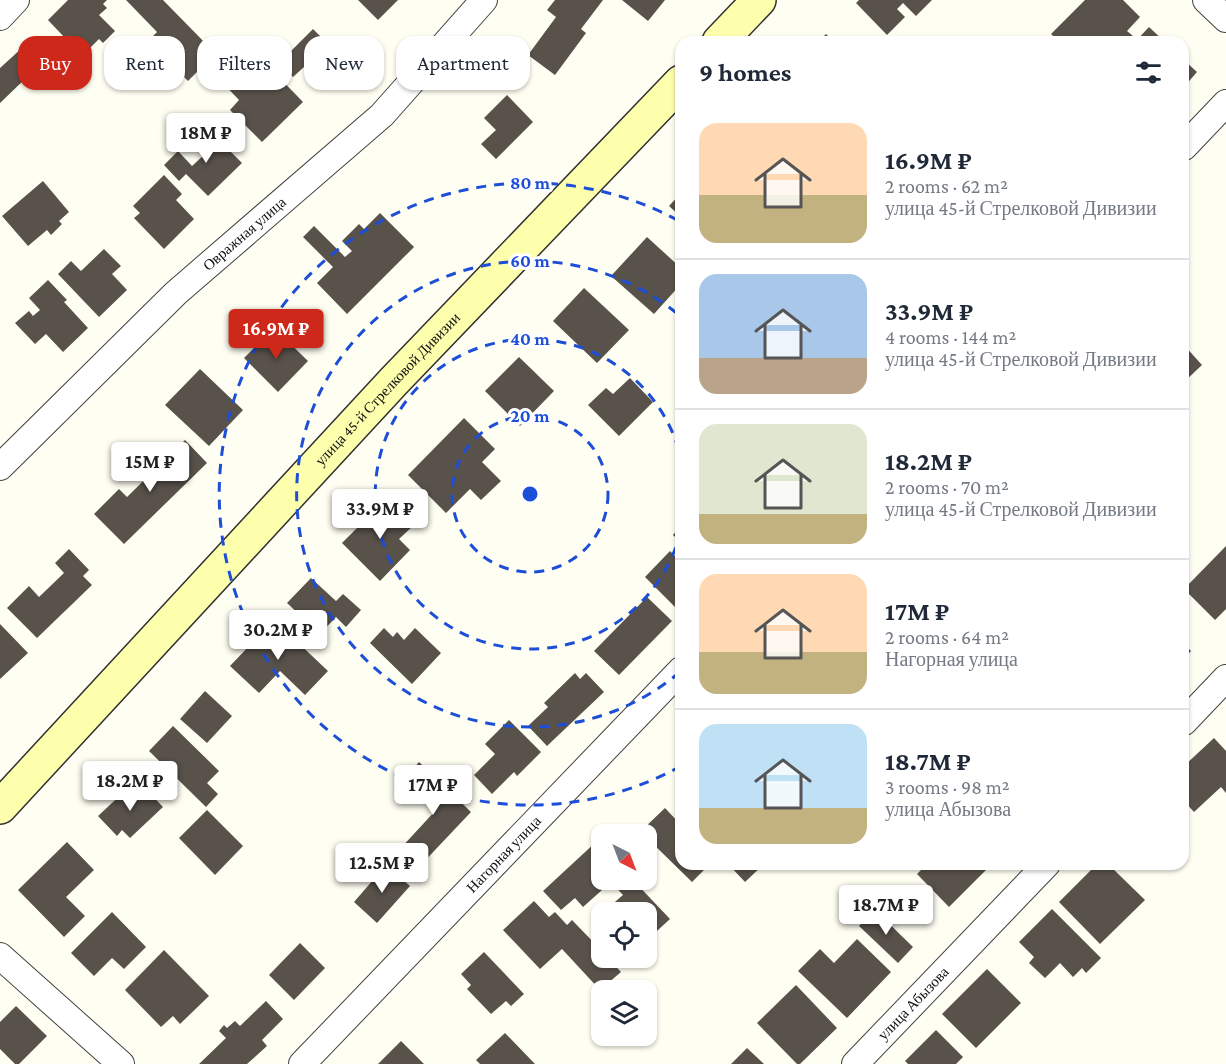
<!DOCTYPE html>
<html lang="en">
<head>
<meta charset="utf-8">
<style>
	body { margin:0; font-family:"Crimson Pro",serif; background:#f2f2f3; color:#1f2937; height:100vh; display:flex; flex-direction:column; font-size:22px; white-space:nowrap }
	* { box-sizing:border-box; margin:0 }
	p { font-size:20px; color:#747a83 }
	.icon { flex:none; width:33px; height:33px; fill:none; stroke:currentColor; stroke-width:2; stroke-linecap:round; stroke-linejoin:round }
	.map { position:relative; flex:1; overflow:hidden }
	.side { position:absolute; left:675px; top:36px; width:514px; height:834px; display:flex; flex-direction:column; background:#fff; border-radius:18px; box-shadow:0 2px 4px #0004 }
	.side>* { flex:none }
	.hud { position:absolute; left:18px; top:36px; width:567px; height:54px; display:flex; gap:12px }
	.needle { width:39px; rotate:138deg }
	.fabs { position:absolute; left:591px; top:824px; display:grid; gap:12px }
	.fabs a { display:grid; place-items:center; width:66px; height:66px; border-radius:12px; background:#fff; box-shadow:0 2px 4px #0004; font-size:30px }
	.price { position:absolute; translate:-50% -51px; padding:0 14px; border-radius:6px; background:#fff; color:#222; font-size:20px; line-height:39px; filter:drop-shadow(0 2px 3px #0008) }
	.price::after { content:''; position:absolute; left:50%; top:36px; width:18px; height:14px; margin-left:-9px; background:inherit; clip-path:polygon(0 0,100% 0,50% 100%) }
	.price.current { background:#cd281a; color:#fff }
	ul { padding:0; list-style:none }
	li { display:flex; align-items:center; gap:18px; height:150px; padding:0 24px }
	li+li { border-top:2px solid #e0e1e3 }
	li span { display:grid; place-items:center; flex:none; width:168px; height:120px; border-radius:18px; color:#555 }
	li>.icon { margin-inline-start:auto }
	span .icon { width:72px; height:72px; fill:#fffc; stroke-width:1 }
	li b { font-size:26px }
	h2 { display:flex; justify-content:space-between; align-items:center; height:72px; padding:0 24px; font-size:26px }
	.tag { padding:0 21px; border-radius:18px; background:#fff; box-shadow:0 2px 4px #0004; font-size:21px; line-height:54px }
	.tag.current { background:#cd281a; color:#fff }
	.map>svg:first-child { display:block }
	.building { fill:#59524b }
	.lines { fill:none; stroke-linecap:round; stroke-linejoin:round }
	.minor-casing { stroke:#424242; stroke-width:28 }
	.secondary-casing { stroke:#313131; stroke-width:36 }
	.minor { stroke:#fff; stroke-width:26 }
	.secondary { stroke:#feffad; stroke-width:33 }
	.ring { fill:none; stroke:#1d4ed8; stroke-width:3; stroke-dasharray:10 8 }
	.labels { text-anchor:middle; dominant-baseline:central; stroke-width:6; stroke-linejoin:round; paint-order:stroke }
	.street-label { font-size:15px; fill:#0f0f0f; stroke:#fff }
	.centre { fill:#1d4ed8; stroke:#fff; stroke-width:3 }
	.ring-label { font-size:18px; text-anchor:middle; font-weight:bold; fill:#1d4ed8; stroke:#fff; stroke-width:6; stroke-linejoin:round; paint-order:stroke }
</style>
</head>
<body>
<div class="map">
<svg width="1226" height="1064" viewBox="0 0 1226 1064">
	<rect width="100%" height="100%" fill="#fffef2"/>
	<g class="building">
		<polygon points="68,0 107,0 103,4 107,8 99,15 115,31 103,43 99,39 82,56 48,20"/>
		<polygon points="126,0 163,0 210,48 198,59 204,65 188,81 148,41 157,32"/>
		<polygon points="358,0 398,0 378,20"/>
		<polygon points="555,0 603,0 581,29 586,33 555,75 528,55 556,17 547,10"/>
		<polygon points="622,0 665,0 648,21"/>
		<polygon points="859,0 932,0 916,16 903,3 897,9 905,17 887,35 856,3"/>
		<polygon points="1085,0 1123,0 1140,17 1127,31 1133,36 1127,42 1096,42 1091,37 1086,42 1060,42 1051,34"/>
		<polygon points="1149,27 1165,42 1135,42"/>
		<polygon points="313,29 343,59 319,82 304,67 293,77 279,63"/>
		<polygon points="826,34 834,42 818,42"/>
		<polygon points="927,36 934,42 921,42"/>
		<polygon points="33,38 58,64 34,87 26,78 0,103 0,68"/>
		<polygon points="227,49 257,79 269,67 303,102 262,142 230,110 239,100 219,79 213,85 201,73"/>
		<polygon points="1184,60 1197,72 1184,87"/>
		<polygon points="507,95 533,122 496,159 481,144 496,130 484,118"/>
		<polygon points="210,131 242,163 208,196 186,174 179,181 164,165 178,151 192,166 204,155 194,146"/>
		<polygon points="164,175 182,194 176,200 194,219 164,249 134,218 140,213 133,206"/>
		<polygon points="43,181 69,212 59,221 62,224 51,235 47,230 28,246 2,216"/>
		<polygon points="681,193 681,217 669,206"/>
		<polygon points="380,213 414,247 347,314 317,283 333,267 303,237 314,226 345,257 352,251 342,241 359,224 364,229"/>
		<polygon points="647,237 681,268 681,284 654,314 611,276"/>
		<polygon points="104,249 121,266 112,274 127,290 99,317 58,274 71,261 81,271"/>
		<polygon points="48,280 67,300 64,302 88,328 63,352 46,334 35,344 15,323 29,311 33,316 40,310 29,298"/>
		<polygon points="584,288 629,330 597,363 553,321"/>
		<polygon points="274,328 308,361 278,392 244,358"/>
		<polygon points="1184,345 1202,365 1184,382"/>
		<polygon points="519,357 554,391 520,426 485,391"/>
		<polygon points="200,369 243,410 209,446 165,405"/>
		<polygon points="630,378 653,402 619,436 588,405 606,388 613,394"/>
		<polygon points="464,418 495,449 482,462 501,481 481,500 470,489 446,513 408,475"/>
		<polygon points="185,440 207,463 124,544 94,514 119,489 127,497"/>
		<polygon points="387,498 414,525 399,539 410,550 380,581 342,543"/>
		<polygon points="681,526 681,543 673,535"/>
		<polygon points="1226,546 1226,609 1215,620 1184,589"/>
		<polygon points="69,549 89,570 83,576 92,585 37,638 7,608 29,586 39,597 64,573 55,563"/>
		<polygon points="670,551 681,562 681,608 678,610 645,577"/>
		<polygon points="311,578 336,601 343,594 361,610 346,627 336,617 320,634 287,603"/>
		<polygon points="647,597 672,621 619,675 594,651"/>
		<polygon points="274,620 328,671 305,695 280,671 259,693 230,666"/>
		<polygon points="0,624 28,653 0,679"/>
		<polygon points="384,628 393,637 397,632 404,640 415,628 441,653 412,684 370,643"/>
		<polygon points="1184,644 1191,651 1184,659"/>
		<polygon points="575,673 580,679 586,673 604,692 547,746 528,726 548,707 544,703"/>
		<polygon points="205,691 232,716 207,743 180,719"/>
		<polygon points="509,720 541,752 517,776 514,772 492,794 474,775 495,754 485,744"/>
		<polygon points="173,726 219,771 207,783 218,794 206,807 149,751"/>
		<polygon points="1214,738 1226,751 1226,793 1221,787 1194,812 1184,801 1184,766"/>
		<polygon points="419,762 471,812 418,868 399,850 436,810 404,779"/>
		<polygon points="128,788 136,796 145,788 163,807 130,838 122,830 117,836 98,816"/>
		<polygon points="665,808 681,825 681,864 710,864 692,882 646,837 646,834 641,831"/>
		<polygon points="207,810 243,846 215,875 179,838"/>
		<polygon points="597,841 602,846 602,879 632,879 670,919 646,941 646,912 614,912 609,907 623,895 611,882 583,907 575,898 561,910 543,891"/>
		<polygon points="67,842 94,870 66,897 85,916 64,937 18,890"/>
		<polygon points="728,864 764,864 745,882"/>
		<polygon points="923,864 986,864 989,867 949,907 917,874 925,866"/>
		<polygon points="1097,864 1108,864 1145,900 1100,944 1059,902"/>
		<polygon points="386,865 410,886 377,923 354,902"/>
		<polygon points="534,901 549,917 555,912 567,925 572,920 602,951 602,957 607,957 621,972 600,990 562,949 540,969 503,930"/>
		<polygon points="1052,909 1101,958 1086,973 1082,968 1073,977 1060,963 1045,978 1029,963 1034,957 1019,942"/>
		<polygon points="875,910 913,947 898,963 859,926"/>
		<polygon points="112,912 146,947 124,969 112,958 94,976 71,953"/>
		<polygon points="857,939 891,972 847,1018 798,971 820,949 834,963"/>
		<polygon points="300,943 325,968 294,1000 269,975"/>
		<polygon points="164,950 209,996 180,1024 173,1016 161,1027 125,990"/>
		<polygon points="484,952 524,994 511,1006 506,1001 491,1014 467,989 471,985 461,974"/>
		<polygon points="987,969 1021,1003 976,1048 942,1014"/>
		<polygon points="796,985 837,1028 800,1064 797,1064 757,1023"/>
		<polygon points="266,1001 283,1019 262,1040 267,1046 247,1064 199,1064 226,1038 219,1031 224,1025 227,1028 235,1021 240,1026"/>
		<polygon points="16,1006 47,1036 19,1064 15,1064 0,1049 0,1022"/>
		<polygon points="936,1030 963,1057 956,1064 908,1064 905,1061"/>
		<polygon points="505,1033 535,1064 480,1064 476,1060"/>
		<polygon points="401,1041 424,1064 378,1064"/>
		<polygon points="747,1048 764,1064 731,1064"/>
	</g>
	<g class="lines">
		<defs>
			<g id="minor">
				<polyline points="1206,0 1226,19"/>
				<polyline points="0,17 16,0"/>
				<polyline points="1184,147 1226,103"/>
				<path id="s1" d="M0,467L176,293L382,115L484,0"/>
				<polyline points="1184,722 1226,678"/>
				<polyline points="0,956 121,1064"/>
				<path id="s2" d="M302,1064L681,670"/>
				<path id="s3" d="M855,1064L1047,864"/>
			</g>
			<g id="secondary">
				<polyline points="719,42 759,0"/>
				<path id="s4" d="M0,807L394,381L681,82"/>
			</g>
		</defs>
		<use href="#minor" class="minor-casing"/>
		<use href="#secondary" class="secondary-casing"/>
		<use href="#minor" class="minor"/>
		<use href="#secondary" class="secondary"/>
	</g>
	<g class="ring">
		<circle cx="530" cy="494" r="78"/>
		<path d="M681 530A155 155 0 1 1 681 458"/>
		<path d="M680 672A233 233 0 1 1 680 316"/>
		<path d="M681 766A311 311 0 1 1 681 222"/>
	</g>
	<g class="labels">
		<g class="street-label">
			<text stroke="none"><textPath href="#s1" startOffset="338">Овражная улица</textPath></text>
			<text stroke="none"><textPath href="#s4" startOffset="570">улица 45-й Стрелковой Дивизии</textPath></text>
			<text stroke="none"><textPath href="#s2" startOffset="291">Нагорная улица</textPath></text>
			<text stroke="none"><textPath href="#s3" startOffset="84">улица Абызова</textPath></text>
		</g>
	</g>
	<circle cx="530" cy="494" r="9" class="centre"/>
	<g class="ring-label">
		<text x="530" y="189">80 m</text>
		<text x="530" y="267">60 m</text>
		<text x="530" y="345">40 m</text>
		<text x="530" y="422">20 m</text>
	</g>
</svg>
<div class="fabs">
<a><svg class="needle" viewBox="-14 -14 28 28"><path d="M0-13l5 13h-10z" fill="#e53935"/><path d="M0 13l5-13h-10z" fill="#747a83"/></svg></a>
<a><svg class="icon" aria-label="locate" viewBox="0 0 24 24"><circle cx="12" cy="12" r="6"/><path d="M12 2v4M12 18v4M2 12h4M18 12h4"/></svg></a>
<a><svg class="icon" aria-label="layers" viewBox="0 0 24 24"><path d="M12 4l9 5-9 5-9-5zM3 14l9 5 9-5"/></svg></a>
</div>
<b class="price" style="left:206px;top:164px">18M ₽</b>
<b class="price current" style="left:276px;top:360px">16.9M ₽</b>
<b class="price" style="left:150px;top:493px">15M ₽</b>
<b class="price" style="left:380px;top:540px">33.9M ₽</b>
<b class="price" style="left:278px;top:661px">30.2M ₽</b>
<b class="price" style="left:130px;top:812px">18.2M ₽</b>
<b class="price" style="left:433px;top:816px">17M ₽</b>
<b class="price" style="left:382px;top:894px">12.5M ₽</b>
<b class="price" style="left:886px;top:936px">18.7M ₽</b>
<div class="hud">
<a class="tag current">Buy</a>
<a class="tag">Rent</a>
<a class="tag">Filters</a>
<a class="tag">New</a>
<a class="tag">Apartment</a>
</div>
<section class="side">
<h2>9 homes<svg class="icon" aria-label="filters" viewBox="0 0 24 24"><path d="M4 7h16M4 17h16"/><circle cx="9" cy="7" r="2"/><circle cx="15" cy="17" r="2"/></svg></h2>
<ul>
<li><span style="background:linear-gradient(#ffd9b3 60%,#c2b280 0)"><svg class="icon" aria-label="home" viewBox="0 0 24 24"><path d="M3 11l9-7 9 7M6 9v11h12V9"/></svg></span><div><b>16.9M ₽</b><p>2 rooms · 62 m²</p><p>улица 45-й Стрелковой Дивизии</p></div></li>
<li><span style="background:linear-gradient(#a9c7e8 70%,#b9a48a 0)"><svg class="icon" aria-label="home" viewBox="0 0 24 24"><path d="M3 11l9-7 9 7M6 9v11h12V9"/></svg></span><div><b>33.9M ₽</b><p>4 rooms · 144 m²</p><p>улица 45-й Стрелковой Дивизии</p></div></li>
<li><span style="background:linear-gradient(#dfe7d0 75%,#c2b280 0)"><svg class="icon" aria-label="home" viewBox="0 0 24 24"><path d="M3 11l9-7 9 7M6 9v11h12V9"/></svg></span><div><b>18.2M ₽</b><p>2 rooms · 70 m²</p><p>улица 45-й Стрелковой Дивизии</p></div></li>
<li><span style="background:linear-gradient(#ffd9b3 65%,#c2b280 0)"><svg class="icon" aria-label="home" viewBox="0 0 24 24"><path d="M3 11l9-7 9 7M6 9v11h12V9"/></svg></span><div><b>17M ₽</b><p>2 rooms · 64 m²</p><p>Нагорная улица</p></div></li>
<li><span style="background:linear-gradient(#bfe0f5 70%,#c2b280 0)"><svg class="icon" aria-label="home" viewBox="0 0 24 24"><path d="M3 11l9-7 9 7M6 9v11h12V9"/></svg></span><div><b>18.7M ₽</b><p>3 rooms · 98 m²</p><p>улица Абызова</p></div></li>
</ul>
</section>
</div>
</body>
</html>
